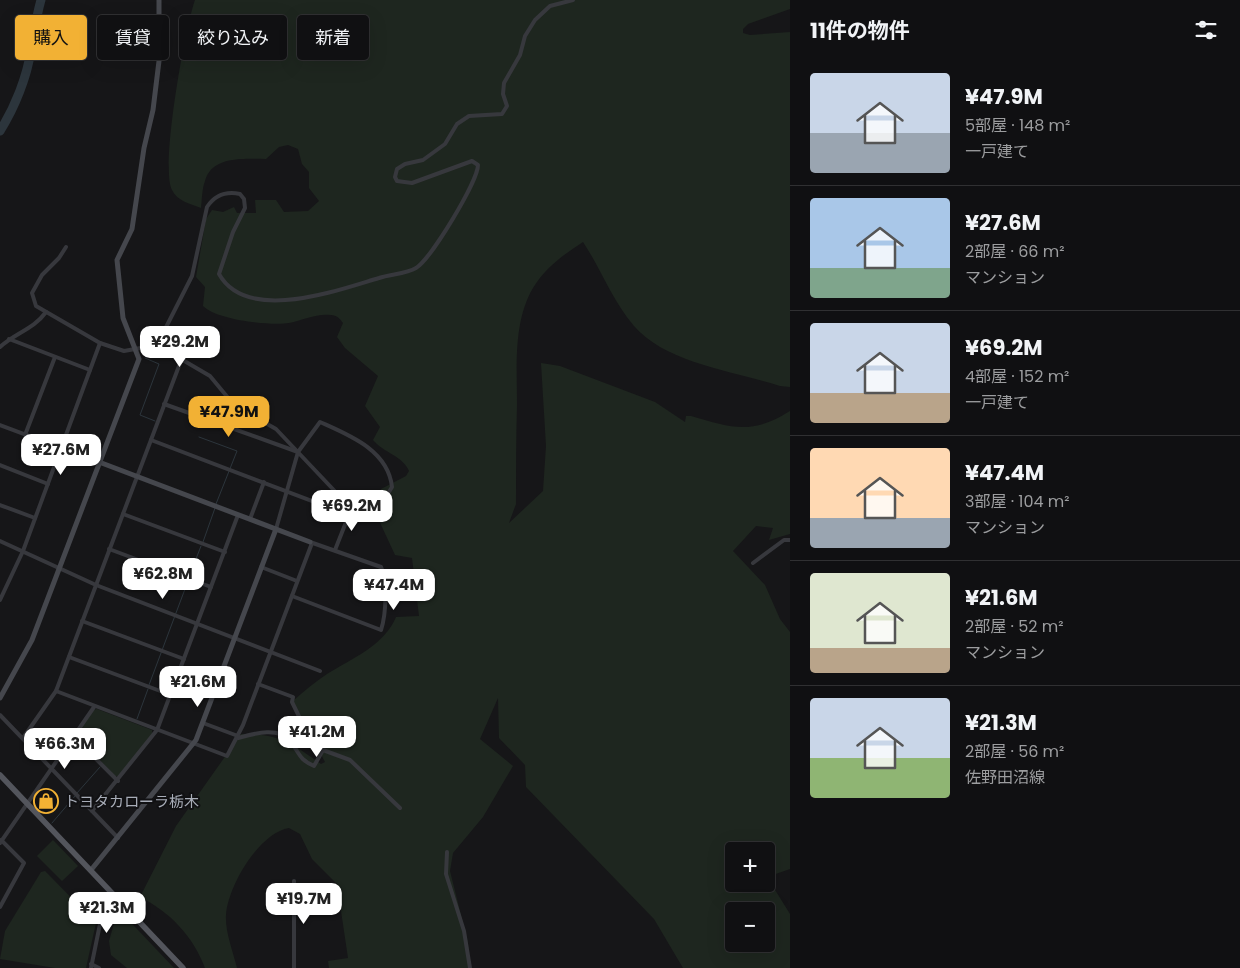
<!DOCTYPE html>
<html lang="ja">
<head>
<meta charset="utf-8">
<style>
	body { margin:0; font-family:Poppins,"Noto Sans JP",sans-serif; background:#19191b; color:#f1f3f6; height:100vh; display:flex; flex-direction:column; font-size:19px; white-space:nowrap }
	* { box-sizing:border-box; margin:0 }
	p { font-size:16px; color:#9c9d9f }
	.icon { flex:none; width:28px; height:28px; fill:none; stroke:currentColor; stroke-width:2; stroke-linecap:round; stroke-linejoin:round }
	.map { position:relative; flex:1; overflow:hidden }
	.drawer { display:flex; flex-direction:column; background:#101012; width:450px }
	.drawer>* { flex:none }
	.hud { position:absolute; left:15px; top:15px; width:475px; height:45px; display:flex; gap:10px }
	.tools { position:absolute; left:725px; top:842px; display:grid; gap:10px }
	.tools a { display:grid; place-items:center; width:50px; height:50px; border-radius:5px; background:#101012; box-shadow:0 5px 20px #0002,0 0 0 1px #303032; font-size:25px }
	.price { position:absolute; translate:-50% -42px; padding:0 11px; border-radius:10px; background:#fff; color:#222; font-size:16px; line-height:32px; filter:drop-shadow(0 1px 2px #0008) }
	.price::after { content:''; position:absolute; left:50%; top:30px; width:15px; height:11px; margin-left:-8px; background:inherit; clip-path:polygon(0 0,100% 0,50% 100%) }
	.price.active { background:#f2b134; color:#111 }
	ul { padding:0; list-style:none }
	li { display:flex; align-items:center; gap:15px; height:125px; padding:0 20px }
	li+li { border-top:1px solid #303032 }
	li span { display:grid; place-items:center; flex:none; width:140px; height:100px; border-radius:5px; color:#555 }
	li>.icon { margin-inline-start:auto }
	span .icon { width:60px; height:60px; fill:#fffc; stroke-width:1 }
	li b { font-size:21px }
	h2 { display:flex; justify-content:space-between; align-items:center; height:60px; padding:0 20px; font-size:21px }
	.chip { padding:0 18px; border-radius:5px; background:#101012; box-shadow:0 5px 20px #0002,0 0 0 1px #303032; font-size:18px; line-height:45px }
	.chip.active { background:#f2b134; color:#111 }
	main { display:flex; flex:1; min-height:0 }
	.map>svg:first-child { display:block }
	.green { fill:#1e261f; fill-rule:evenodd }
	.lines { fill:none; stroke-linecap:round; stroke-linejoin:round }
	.stream { stroke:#2c353c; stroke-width:1 }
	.river { stroke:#2c353c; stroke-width:9 }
	.street { stroke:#37383d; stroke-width:4 }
	.secondary { stroke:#45474d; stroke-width:5 }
	.primary { stroke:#53555c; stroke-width:5.5 }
	.labels { text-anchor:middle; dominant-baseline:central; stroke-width:4; stroke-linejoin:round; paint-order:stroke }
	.poi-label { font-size:15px; fill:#a8adb8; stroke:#111113; text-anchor:start }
</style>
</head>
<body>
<main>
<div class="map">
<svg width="790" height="968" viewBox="0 0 790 968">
	<rect width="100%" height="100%" fill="#161618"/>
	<g class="green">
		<path d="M195,0H790V9L748,24L743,29V33L750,35L790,32V387L780,386C735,371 667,364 634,326C612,300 601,269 583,242C563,255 546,267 533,288C513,322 517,367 517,405C516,438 516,471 516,504L509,523L543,491L546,446L541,363L560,366L655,402L685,422L686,416H691C732,428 752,435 790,411V534L769,540L773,528L756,526L733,551L765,585L780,619L790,632V869L767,877L790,914V968H683L654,919L526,787L525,765L499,738L498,698L480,739L513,766L483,817L453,853L450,871L468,943L470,968H329L328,961L348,958L337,884L312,859L300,834L289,828C259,833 228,886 226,915C225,932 233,951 237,968H205C193,936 170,912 140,897L176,826L241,734C278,733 292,743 321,764L325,762L293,701C304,691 315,682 327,674C351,659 385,645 396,617L419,616L412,558L395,555L376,514L381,505L377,503L381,489L406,476L409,471C403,456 384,453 373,440L380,427L365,406L378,376L345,348L337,337L343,323C340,319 337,315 331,315C317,313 303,320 289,323C270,326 217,320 203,306L205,287L196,277L206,219L212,210L223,212L234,207L237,213H256L255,200H276L284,212L308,211L319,201L309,188V172L302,164L298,149L288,145L279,147L266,159C246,159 212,155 205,181C202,189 202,199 201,208C191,204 177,201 172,190C160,168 185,28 195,0ZM734,851H766V884H734ZM734,911H766V944H734Z"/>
		<polygon points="97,709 152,730 152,734 119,776 115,776 77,737 77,733 92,710"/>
		<polygon points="53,840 78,866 62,881 37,856"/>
		<polygon points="45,871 96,923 86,968 55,968 0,959 5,931 41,872"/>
		<polygon points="118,909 174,968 127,968 111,955 109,941"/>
	</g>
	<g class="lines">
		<g class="stream">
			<polyline points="145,358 159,364 140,415 155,421"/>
			<polyline points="199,437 237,451 216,504"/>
			<polyline points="203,542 215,508"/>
			<polyline points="189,577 201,546"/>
			<polyline points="149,685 188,581"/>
			<polyline points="137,719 148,689"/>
			<polyline points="77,793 100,767"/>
			<polyline points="52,823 75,796"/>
		</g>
		<path class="river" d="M0,131C15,107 27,77 31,50C34,33 36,17 41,0"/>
		<g class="street">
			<polyline points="66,247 59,258 42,275 32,293 36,306 100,343 124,351 157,345 210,376 234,405 276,429 347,504 370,519"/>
			<polyline points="9,339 90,370"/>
			<path d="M157,345L192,276L207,207C215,195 226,191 240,194L244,199L245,208L233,232L219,274C247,324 338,290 379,278C390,274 406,274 416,268C431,259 478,181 478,165L472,161L412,183L397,181L395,177L397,169L405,164L423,160L445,144L457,124L469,116L502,114L507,106L503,94L504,83L520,55L525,36L535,20L550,6L573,0"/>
			<path d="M0,347C15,333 34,329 46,312"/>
			<polyline points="164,404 298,452"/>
			<polyline points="0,425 99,462"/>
			<polyline points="25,435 55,357"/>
			<polyline points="151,440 349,515"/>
			<polyline points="0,465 48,484"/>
			<polyline points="0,505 35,518"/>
			<polyline points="123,514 225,552"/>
			<polyline points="250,519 264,482"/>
			<path d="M276,529L298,452L320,422C349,435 388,450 392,487L381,505"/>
			<polyline points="0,541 96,585 320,671"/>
			<polyline points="109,549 211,587"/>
			<polyline points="335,550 352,507"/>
			<polyline points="753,563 784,540 790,540"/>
			<polyline points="261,567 297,581"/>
			<path d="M292,596L381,630C386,615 388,580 381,567L310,542"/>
			<polyline points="0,600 23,551 100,343"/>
			<polyline points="82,621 184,659"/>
			<polyline points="69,657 171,695"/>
			<polyline points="258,684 293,697 292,702 312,743 323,750 350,760 400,808"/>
			<polyline points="56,691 227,756 243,725 312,543"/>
			<polyline points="0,715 118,838"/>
			<polyline points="203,723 238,736"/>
			<polyline points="73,736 118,781"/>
			<polyline points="23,738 56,691 182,358"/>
			<path d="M238,738C253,734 278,726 290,741C300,753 298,759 314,766L323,750"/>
			<polyline points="286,738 304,727"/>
			<polyline points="92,811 157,730 238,515"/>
			<polyline points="0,843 94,707"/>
			<polyline points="447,852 446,874 464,931 470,968"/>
			<polyline points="294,881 294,968"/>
			<polyline points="0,907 24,863 1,840"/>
			<polyline points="91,964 99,968"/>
			<polyline points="91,968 100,924 99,912 105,896 111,892"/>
		</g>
		<g class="secondary">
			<polyline points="99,462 310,542"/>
			<polyline points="0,698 32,640 139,359 123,318 117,260 132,229 144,148 153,110 159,61 159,0"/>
			<polyline points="91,870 196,740 276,529"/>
		</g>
		<polyline class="primary" points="0,775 183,968"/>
	</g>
	<defs>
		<symbol id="shop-ring" viewBox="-11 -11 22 22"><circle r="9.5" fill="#111113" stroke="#f2b134" stroke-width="1.5"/><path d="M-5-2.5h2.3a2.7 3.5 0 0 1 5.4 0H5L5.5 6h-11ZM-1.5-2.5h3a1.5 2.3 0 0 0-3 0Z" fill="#f2b134"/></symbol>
	</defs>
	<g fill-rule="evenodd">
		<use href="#shop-ring" x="32" y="787" width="28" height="28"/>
	</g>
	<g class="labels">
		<g class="poi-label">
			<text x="64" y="801">トヨタカローラ栃木</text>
		</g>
	</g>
</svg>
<div class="tools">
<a>+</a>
<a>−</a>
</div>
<b class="price" style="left:180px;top:368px">¥29.2M</b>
<b class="price active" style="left:229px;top:438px">¥47.9M</b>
<b class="price" style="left:61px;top:476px">¥27.6M</b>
<b class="price" style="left:352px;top:532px">¥69.2M</b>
<b class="price" style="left:163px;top:600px">¥62.8M</b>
<b class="price" style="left:394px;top:611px">¥47.4M</b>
<b class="price" style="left:198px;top:708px">¥21.6M</b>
<b class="price" style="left:317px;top:758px">¥41.2M</b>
<b class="price" style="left:65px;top:770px">¥66.3M</b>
<b class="price" style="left:304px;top:925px">¥19.7M</b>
<b class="price" style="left:107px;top:934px">¥21.3M</b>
<div class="hud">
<a class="chip active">購入</a>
<a class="chip">賃貸</a>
<a class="chip">絞り込み</a>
<a class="chip">新着</a>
</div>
</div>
<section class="drawer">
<h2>11件の物件<svg class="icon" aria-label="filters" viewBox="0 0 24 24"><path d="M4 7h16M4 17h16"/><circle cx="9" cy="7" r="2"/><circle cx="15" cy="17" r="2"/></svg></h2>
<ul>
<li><span style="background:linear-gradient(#c9d6e8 60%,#9aa5b1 0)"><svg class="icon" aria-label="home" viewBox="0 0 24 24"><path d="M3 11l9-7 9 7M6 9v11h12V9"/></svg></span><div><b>¥47.9M</b><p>5部屋 · 148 m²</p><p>一戸建て</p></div></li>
<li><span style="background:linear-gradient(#a9c7e8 70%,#7fa58c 0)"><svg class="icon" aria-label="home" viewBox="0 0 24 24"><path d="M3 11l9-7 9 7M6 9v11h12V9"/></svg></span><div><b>¥27.6M</b><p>2部屋 · 66 m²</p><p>マンション</p></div></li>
<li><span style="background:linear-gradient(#c9d6e8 70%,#b9a48a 0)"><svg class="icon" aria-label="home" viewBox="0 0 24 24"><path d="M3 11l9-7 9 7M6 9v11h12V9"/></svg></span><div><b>¥69.2M</b><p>4部屋 · 152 m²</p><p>一戸建て</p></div></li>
<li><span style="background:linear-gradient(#ffd9b3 70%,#9aa5b1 0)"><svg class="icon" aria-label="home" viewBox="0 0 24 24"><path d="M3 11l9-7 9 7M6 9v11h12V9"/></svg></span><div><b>¥47.4M</b><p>3部屋 · 104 m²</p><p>マンション</p></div></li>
<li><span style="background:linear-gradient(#dfe7d0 75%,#b9a48a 0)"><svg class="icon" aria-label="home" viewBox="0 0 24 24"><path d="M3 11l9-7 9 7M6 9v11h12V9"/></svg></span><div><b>¥21.6M</b><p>2部屋 · 52 m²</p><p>マンション</p></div></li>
<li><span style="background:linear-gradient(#c9d6e8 60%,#8fb573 0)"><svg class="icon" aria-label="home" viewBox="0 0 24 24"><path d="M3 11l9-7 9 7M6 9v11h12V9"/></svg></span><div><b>¥21.3M</b><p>2部屋 · 56 m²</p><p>佐野田沼線</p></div></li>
</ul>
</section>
</main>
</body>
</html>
